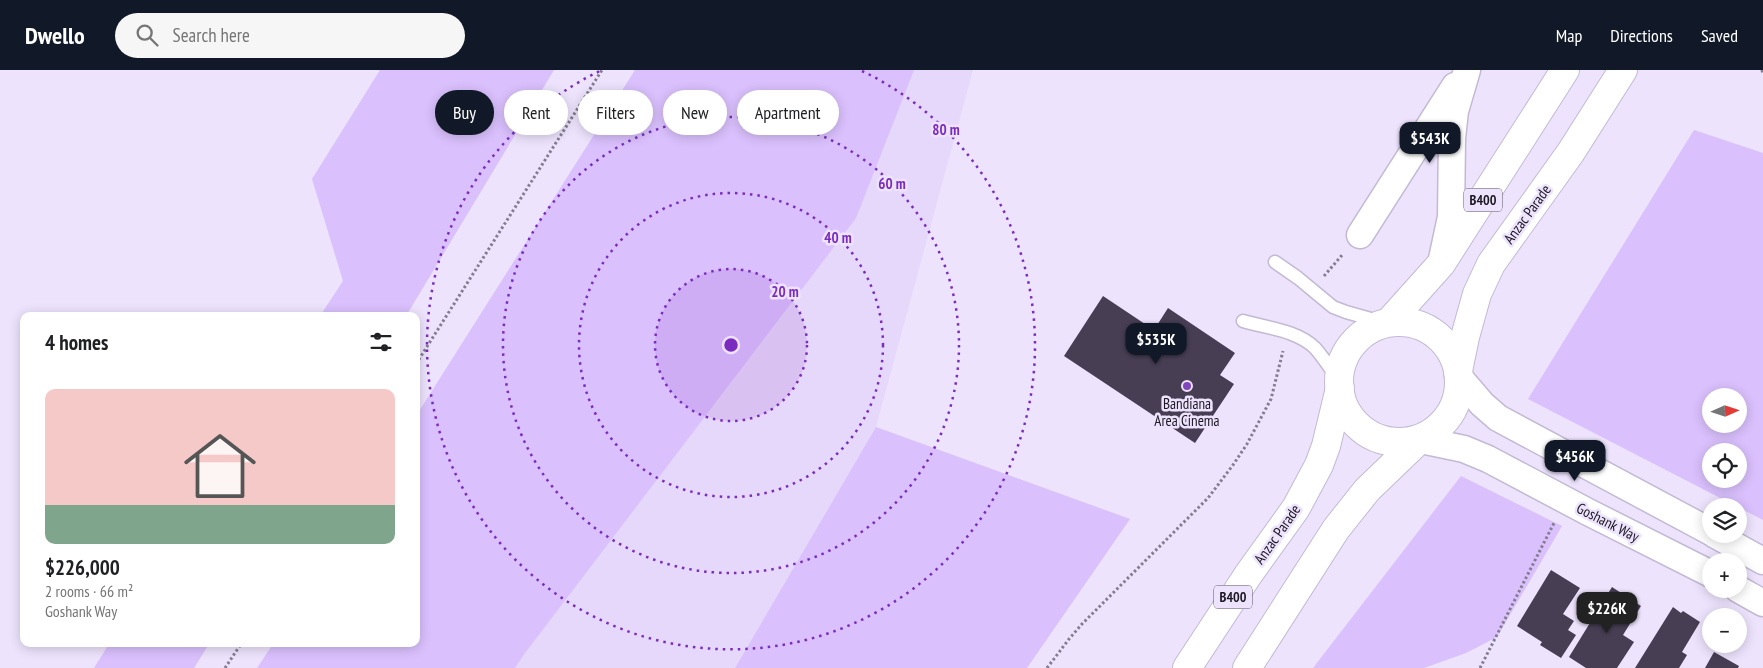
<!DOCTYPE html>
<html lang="en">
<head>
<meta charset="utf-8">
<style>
	body { margin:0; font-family:"PT Sans Narrow",sans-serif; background:#f6f6f6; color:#202124; height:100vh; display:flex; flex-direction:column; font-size:19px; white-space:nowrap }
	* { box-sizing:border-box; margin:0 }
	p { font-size:16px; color:#757577 }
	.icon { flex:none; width:28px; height:28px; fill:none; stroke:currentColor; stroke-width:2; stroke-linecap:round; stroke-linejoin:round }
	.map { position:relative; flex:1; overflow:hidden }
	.sheet { position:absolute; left:20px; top:242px; width:400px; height:335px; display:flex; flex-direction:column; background:#fff; border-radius:10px; box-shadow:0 2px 12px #0003 }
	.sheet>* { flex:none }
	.guide { position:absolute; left:435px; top:20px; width:475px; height:45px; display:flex; gap:10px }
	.needle { width:32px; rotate:87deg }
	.fabs { position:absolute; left:1702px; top:318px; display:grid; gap:10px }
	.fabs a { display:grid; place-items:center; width:45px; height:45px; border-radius:50%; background:#fff; box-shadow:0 2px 12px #0003; font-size:25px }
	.price { position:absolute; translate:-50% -42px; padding:0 11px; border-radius:10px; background:#111827; color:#fff; font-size:16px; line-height:32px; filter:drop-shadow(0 1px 2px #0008) }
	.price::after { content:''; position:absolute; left:50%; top:30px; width:15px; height:11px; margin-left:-8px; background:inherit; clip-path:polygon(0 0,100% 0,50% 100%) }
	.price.selected { background:#222; color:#fff }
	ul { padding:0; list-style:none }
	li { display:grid; align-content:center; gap:10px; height:265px; padding:0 25px }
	li span { display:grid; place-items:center; height:155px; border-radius:10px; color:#555 }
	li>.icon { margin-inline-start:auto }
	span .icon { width:90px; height:90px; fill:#fffc; stroke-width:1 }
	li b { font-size:21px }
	h2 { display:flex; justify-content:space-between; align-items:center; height:60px; padding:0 25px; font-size:21px }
	.chip { padding:0 18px; border-radius:22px; background:#fff; box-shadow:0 2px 12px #0003; font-size:18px; line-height:45px }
	.chip.selected { background:#111827; color:#fff }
	header { display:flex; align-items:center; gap:30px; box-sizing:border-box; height:70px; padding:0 25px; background:#111827; color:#fff }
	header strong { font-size:24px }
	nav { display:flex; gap:28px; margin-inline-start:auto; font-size:18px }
	.search { width:350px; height:45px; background:#f6f6f6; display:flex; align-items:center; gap:12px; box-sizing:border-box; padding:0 18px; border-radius:28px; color:#757577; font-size:19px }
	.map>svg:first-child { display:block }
	.built { fill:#e6d8fa }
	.green { fill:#dac0fd; fill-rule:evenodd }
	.building { fill:#473e54 }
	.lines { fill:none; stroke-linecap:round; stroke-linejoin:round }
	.lane-casing { stroke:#c4b9d3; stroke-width:15 }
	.street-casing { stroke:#c4b9d3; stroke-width:29 }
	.primary-casing { stroke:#c4b9d3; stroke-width:30 }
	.path { stroke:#847d8f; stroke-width:3; stroke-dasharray:2.5 2.5; stroke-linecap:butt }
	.lane { stroke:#fff; stroke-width:12 }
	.street { stroke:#fff; stroke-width:26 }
	.primary { stroke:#fff; stroke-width:28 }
	.ring { fill:none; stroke:#7b2cbf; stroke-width:2.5; stroke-dasharray:2.5 5 }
	.poi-dot { fill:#8146bc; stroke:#ede3fd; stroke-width:2 }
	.labels { text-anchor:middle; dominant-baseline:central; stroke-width:5; stroke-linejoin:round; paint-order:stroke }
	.shield { fill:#ede3fd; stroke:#5b5563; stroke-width:1 }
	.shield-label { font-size:14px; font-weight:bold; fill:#1c1821 }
	.street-label { font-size:15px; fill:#1c1821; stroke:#ede3fd }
	.poi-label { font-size:15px; fill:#1c1821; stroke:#ede3fd }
	.centre { fill:#7b2cbf; stroke:#ede3fd; stroke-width:2.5 }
	.ring-label { font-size:15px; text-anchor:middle; font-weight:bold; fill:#7b2cbf; stroke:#ede3fd; stroke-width:5; stroke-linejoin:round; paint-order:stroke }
</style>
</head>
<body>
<header>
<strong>Dwello</strong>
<div class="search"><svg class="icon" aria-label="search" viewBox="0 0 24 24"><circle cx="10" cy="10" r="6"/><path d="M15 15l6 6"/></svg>Search here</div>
<nav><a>Map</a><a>Directions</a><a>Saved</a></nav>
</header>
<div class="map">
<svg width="1763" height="598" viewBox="0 0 1763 598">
	<rect width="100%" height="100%" fill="#ede3fd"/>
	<polygon class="built" points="816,0 973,0 876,357 735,598 515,598 525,583"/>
	<g class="green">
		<polygon points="380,0 554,0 406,246 320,246 343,211 312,109"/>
		<polygon points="635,0 914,0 856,148 525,583 515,598 257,598 273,574 416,574 416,346"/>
		<path d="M1694,60L1763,83V450L1528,329ZM1739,326V354H1711V326ZM1739,381V409H1711V381Z"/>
		<polygon points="876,357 1130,449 1027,598 735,598"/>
		<polygon points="1461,406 1562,456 1497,567 1466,583 1424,598 1313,598"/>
		<polygon points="109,574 209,574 194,598 94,598"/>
	</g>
	<g class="building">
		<polygon points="1103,226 1154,260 1168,238 1235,283 1220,305 1234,314 1195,373 1064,286"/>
		<polygon points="1551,500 1580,518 1563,544 1574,551 1568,560 1576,565 1561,588 1540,575 1542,572 1517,556"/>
		<polygon points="1612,517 1641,536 1623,565 1634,572 1617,598 1586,598 1569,587"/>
		<polygon points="1673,537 1681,543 1683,541 1700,552 1682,582 1687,585 1679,598 1635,598"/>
		<polygon points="1714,582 1739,596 1738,598 1705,598"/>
	</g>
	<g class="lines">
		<defs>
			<g id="lane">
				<polyline points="1275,192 1298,208 1333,237 1346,242 1385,253"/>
				<path d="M1243,251C1266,258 1297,260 1315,278C1324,288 1332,301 1340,312"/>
			</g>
			<g id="street">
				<polyline points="1360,165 1455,16"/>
				<polyline points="1442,189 1451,147 1452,68 1455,41 1467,0"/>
				<polyline points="1458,306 1482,334 1498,348 1711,462"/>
				<polyline points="1421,370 1464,379 1488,389 1588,442 1711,504"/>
				<polyline points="1714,464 1763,491"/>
				<polyline points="1738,519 1763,533"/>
			</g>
			<g id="primary">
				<polyline points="1389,252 1441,194 1565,0"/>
				<circle cx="1399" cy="312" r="60"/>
				<polyline points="1458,301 1465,267 1477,224 1491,194 1571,82 1623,0"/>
				<polyline points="1187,598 1248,505 1296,438 1319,395 1326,376 1340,318"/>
				<polyline points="1247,598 1336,459 1367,420 1418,371"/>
			</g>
		</defs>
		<use href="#lane" class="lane-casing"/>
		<use href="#street" class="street-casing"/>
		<use href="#primary" class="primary-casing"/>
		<g class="path">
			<polyline points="1762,0 1763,5"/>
			<polyline points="1324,206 1343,184"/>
			<polyline points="416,294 602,0"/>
			<polyline points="225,598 241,574"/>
			<polyline points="1047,598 1069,569 1082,554 1208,428 1233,395 1247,374 1271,329 1283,281"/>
			<polyline points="1480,598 1554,453"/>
		</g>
		<use href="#lane" class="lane"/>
		<use href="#street" class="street"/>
		<use href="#primary" class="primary"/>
	</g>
	<circle cx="731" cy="275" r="76" fill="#7b2cbf" fill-opacity=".12"/>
	<g class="ring">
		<circle cx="731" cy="275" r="76"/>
		<circle cx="731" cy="275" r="152"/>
		<circle cx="731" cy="275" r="228"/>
		<path d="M862 1A304 304 0 1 1 600 1"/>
	</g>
	<circle class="poi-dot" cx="1187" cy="316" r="5"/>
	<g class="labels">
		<g class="shield">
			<rect x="1464" y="118.5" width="38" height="23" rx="4"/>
			<rect x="1214" y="515.5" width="38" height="23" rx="4"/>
		</g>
		<g class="shield-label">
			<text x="1483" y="130">B400</text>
			<text x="1233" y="527">B400</text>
		</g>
		<g class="street-label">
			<text transform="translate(1527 144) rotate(-54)">Anzac Parade</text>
			<text transform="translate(1608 452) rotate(27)">Goshank Way</text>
			<text transform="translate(1277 464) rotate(-55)">Anzac Parade</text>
		</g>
		<g class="poi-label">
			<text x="1187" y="333">Bandiana<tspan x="1187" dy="17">Area Cinema</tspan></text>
		</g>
	</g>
	<circle cx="731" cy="275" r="8" class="centre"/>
	<g class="ring-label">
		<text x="946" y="65">80 m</text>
		<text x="892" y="119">60 m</text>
		<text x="838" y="173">40 m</text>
		<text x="785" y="227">20 m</text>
	</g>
</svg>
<div class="fabs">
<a><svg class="needle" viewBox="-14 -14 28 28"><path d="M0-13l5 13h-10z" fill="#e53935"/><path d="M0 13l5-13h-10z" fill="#757577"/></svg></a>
<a><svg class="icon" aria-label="locate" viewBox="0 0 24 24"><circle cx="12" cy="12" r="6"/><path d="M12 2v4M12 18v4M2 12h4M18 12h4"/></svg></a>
<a><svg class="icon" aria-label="layers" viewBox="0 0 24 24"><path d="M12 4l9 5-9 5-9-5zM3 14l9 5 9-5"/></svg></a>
<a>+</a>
<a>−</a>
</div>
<b class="price" style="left:1430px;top:94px">$543K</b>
<b class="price" style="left:1156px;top:295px">$535K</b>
<b class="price" style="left:1575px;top:412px">$456K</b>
<b class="price selected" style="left:1607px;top:564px">$226K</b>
<div class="guide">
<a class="chip selected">Buy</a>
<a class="chip">Rent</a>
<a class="chip">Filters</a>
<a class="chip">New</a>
<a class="chip">Apartment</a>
</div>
<section class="sheet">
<h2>4 homes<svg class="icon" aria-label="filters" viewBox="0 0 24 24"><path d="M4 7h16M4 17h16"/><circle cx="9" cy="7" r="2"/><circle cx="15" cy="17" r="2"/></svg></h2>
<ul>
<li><span style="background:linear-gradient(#f6c9c9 75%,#7fa58c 0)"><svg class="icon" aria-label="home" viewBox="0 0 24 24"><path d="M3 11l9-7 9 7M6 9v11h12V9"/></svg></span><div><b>$226,000</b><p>2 rooms · 66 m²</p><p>Goshank Way</p></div></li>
</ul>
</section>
</div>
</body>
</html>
